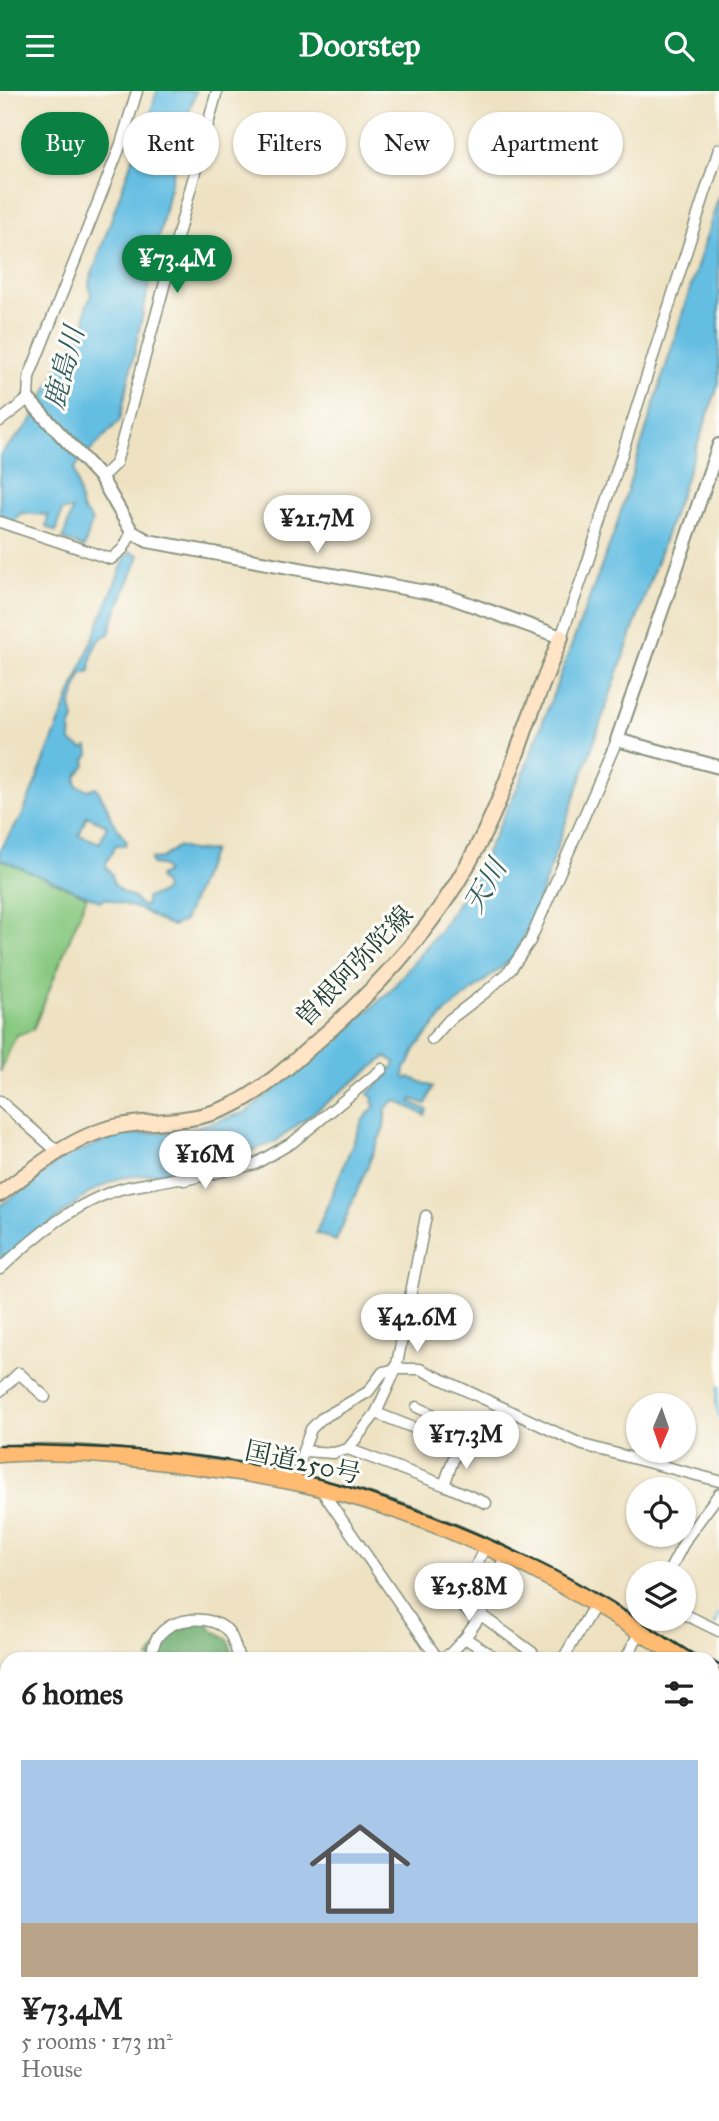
<!DOCTYPE html>
<html lang="en">
<head>
<meta charset="utf-8">
<style>
	body { margin:0; font-family:"IM FELL Great Primer","Noto Serif JP",serif; background:#f2f2f2; color:#222; height:100vh; display:flex; flex-direction:column; font-size:26px; white-space:nowrap }
	* { box-sizing:border-box; margin:0 }
	p { font-size:23px; color:#767676 }
	.icon { flex:none; width:38px; height:38px; fill:none; stroke:currentColor; stroke-width:2; stroke-linecap:round; stroke-linejoin:round }
	.map { position:relative; flex:1; overflow:hidden }
	.panel { position:absolute; left:0px; top:1561px; width:719px; height:469px; display:flex; flex-direction:column; background:#fff; border-radius:21px 21px 0 0; box-shadow:0 2px 5px #0004 }
	.panel>* { flex:none }
	.hud { position:absolute; left:21px; top:21px; width:677px; height:63px; display:flex; gap:14px }
	.needle { width:46px; rotate:182deg }
	.controls { position:absolute; left:626px; top:1302px; display:grid; gap:14px }
	.controls a { display:grid; place-items:center; width:70px; height:70px; border-radius:50%; background:#fff; box-shadow:0 2px 5px #0004; font-size:35px }
	.price { position:absolute; translate:-50% -60px; padding:0 16px; border-radius:24px; background:#fff; color:#222; font-size:23px; line-height:46px; filter:drop-shadow(0 2px 4px #0008) }
	.price::after { content:''; position:absolute; left:50%; top:42px; width:21px; height:16px; margin-left:-10px; background:inherit; clip-path:polygon(0 0,100% 0,50% 100%) }
	.price.on { background:#0b8043; color:#fff }
	ul { padding:0; list-style:none }
	li { display:grid; align-content:center; gap:14px; height:371px; padding:0 21px }
	li span { display:grid; place-items:center; height:217px; border-radius:0px; color:#555 }
	li>.icon { margin-inline-start:auto }
	span .icon { width:126px; height:126px; fill:#fffc; stroke-width:1 }
	li b { font-size:30px }
	h2 { display:flex; justify-content:space-between; align-items:center; height:84px; padding:0 21px; font-size:30px }
	.pill { padding:0 24px; border-radius:32px; background:#fff; box-shadow:0 2px 5px #0004; font-size:24px; line-height:63px }
	.pill.on { background:#0b8043; color:#fff }
	header { display:flex; justify-content:space-between; align-items:center; height:91px; padding:0 21px; background:#0b8043; color:#fff; font-size:32px; font-weight:800 }
	.map>svg:first-child { display:block }
	.green { fill:#88c981; stroke:#54835a; stroke-width:2 }
	.forest { fill:#6ead6f; stroke:#467552; stroke-width:2 }
	.water { fill:#64bee2; stroke:#427e8b; stroke-width:2; fill-rule:evenodd }
	.lines { fill:none; stroke-linecap:round; stroke-linejoin:round }
	.stream { stroke:#64bee2; stroke-width:2.5 }
	.river { stroke:#64bee2; stroke-width:14 }
	.minor-casing { stroke:#86907b; stroke-width:13 }
	.tertiary-casing { stroke:#86907b; stroke-width:16 }
	.secondary-casing { stroke:#86907b; stroke-width:18 }
	.trunk-casing { stroke:#86907b; stroke-width:19 }
	.minor { stroke:#fff; stroke-width:10 }
	.tertiary { stroke:#fff; stroke-width:12 }
	.secondary { stroke:#ffe4c6; stroke-width:14 }
	.trunk { stroke:#febb71; stroke-width:16 }
	.rail { stroke:#1f3d34; stroke-width:2.5 }
	.labels { text-anchor:middle; dominant-baseline:central; stroke-width:6; stroke-linejoin:round; paint-order:stroke }
	.street-label { font-size:26px; fill:#1f3d34; stroke:#fdfcf7 }
	.water-label { font-size:28px; font-style:italic; fill:#305d60; stroke:#fdfcf7 }
</style>
</head>
<body>
<header><svg class="icon" aria-label="menu" viewBox="0 0 24 24"><path d="M4 6h16M4 12h16M4 18h16"/></svg>Doorstep<svg class="icon" aria-label="search" viewBox="0 0 24 24"><circle cx="10" cy="10" r="6"/><path d="M15 15l6 6"/></svg></header>
<div class="map">
<svg width="719" height="2030" viewBox="0 0 719 2030">
	<rect width="100%" height="100%" fill="#fdfcf7"/>
	<filter id="ink" filterUnits="userSpaceOnUse"><feTurbulence type="fractalNoise" baseFrequency=".0143" numOctaves="2"/><feDisplacementMap in="SourceGraphic" scale="14" xChannelSelector="R" yChannelSelector="G"/><feConvolveMatrix kernelMatrix="1 2 1 2 8 2 1 2 1" color-interpolation-filters="sRGB"/></filter>
	<filter id="wash" filterUnits="userSpaceOnUse"><feTurbulence type="fractalNoise" baseFrequency=".00686" numOctaves="4" result="noise"/><feDisplacementMap in="SourceGraphic" scale="28" xChannelSelector="R" yChannelSelector="G"/><feGaussianBlur stdDeviation="1.57" result="paint"/><feColorMatrix in="noise" values="0 0 0 0 0 0 0 0 0 0 0 0 0 0 0 0 0 1.4 0 .05"/><feComposite in="paint" operator="in"/></filter>
	<g filter="url(#wash)">
		<rect width="100%" height="100%" fill="#eee2c2"/>
		<polygon class="green" points="0,768 87,805 33,939 16,944 0,981"/>
		<g class="forest">
			<polygon points="205,1530 212,1538 228,1548 234,1568 149,1568 166,1542"/>
			<polygon points="86,2023 378,2023 382,2030 79,2030"/>
		</g>
		<g class="water">
			<polygon points="157,0 196,0 187,27 168,104 120,329 74,377 82,418 92,430 84,457 63,448 72,419 62,419 56,441 46,436 48,424 20,422 14,431 4,425 0,427 0,364 30,332 60,274 85,236 86,215 91,206 89,192 133,66 148,59 152,45 145,40"/>
			<polygon points="719,105 719,292 531,831 514,866 446,921 415,958 409,973 405,976 404,986 407,988 409,986 433,996 426,1013 412,1008 411,1011 427,1019 425,1024 395,1009 386,1017 384,1036 336,1150 316,1142 362,1030 375,1015 372,1011 374,1008 368,1002 388,985 390,977 393,977 395,971 386,966 275,1051 208,1076 119,1087 92,1100 0,1172 0,1115 65,1066 119,1044 185,1040 246,1021 337,948 391,899 440,839 475,785 520,691 614,442"/>
			<path d="M131,461L139,464C130,491 115,517 109,543C94,547 91,565 90,580L81,583L71,615L74,628L70,638L71,651L83,658L88,656L89,664L85,668L86,674C81,680 73,685 77,695L88,699L96,696L107,715L111,728L127,751L125,754H116L106,772V776L112,783L113,792L122,801L133,806L140,814L146,815V807L161,802L165,798L164,794L159,787L160,784L164,783L166,779L161,774L152,773L151,768L162,767L178,755L192,760L213,759L184,830L173,835C162,832 155,827 147,822C136,815 119,814 107,807L100,810L0,768V758L22,725L126,465ZM87,725L107,734L100,752L79,744Z"/>
			<polygon points="454,2023 542,2023 546,2030 453,2030"/>
		</g>
		<g class="lines">
			<g class="stream">
				<polyline points="719,1296 716,1311 719,1325"/>
				<polyline points="656,1528 709,1543 711,1539"/>
				<polyline points="715,1533 719,1523"/>
			</g>
			<polyline class="river" points="142,76 165,0"/>
		</g>
	</g>
	<g filter="url(#ink)">
		<g class="lines">
			<defs>
				<g id="minor">
					<polyline points="0,330 28,308 29,286 121,53 137,0"/>
					<polyline points="101,387 116,372 217,0"/>
					<polyline points="0,431 111,468 123,458 132,441"/>
					<polyline points="561,546 587,473 719,58"/>
					<polyline points="432,948 449,929 487,900 511,878 530,850 617,649"/>
					<polyline points="0,1010 58,1061"/>
					<path d="M0,1178C35,1145 77,1110 124,1097C142,1093 160,1091 178,1087L184,1089L255,1073L293,1051L382,978"/>
					<polyline points="0,1300 19,1282 45,1306"/>
					<polyline points="417,1316 459,1336"/>
					<polyline points="376,1322 465,1357"/>
					<polyline points="348,1358 444,1394 486,1412"/>
					<polyline points="303,1360 334,1362 348,1358 376,1322 396,1278 420,1278 583,1354 719,1390"/>
					<polyline points="295,1391 303,1360 311,1338 321,1328 368,1301 383,1281 396,1278 426,1125"/>
					<polyline points="444,1394 458,1355"/>
					<polyline points="320,1397 438,1568"/>
					<polyline points="668,1482 687,1446 719,1403"/>
					<polyline points="684,1523 719,1540"/>
					<polyline points="481,1524 533,1562 529,1568"/>
					<polyline points="478,1527 458,1513 485,1456"/>
					<polyline points="465,1547 481,1524 505,1465"/>
					<path d="M151,1568C152,1561 153,1553 157,1547C171,1526 207,1523 226,1538C233,1544 236,1559 239,1568"/>
					<polyline points="441,1568 451,1562 465,1547 497,1568"/>
					<polyline points="563,1568 595,1513"/>
					<polyline points="626,1568 646,1528"/>
					<polyline points="0,1599 7,1597"/>
					<polyline points="712,1655 719,1656"/>
					<polyline points="0,1667 7,1666"/>
					<polyline points="712,1688 719,1689"/>
					<polyline points="0,1695 7,1694"/>
					<polyline points="712,1725 719,1703"/>
					<polyline points="0,1783 5,1724"/>
					<polyline points="712,1783 719,1785"/>
					<polyline points="0,1792 7,1793"/>
					<polyline points="0,1850 7,1850"/>
					<polyline points="712,1915 719,1918"/>
					<polyline points="715,2017 719,2020"/>
					<polyline points="546,2023 553,2030"/>
					<polyline points="683,2023 690,2030"/>
					<polyline points="32,2030 37,2023"/>
					<polyline points="449,2030 449,2023"/>
				</g>
				<g id="tertiary">
					<polyline points="28,308 101,387 132,441 148,450 447,505 561,546"/>
					<polyline points="719,354 617,649 719,676"/>
				</g>
				<path id="secondary" d="M0,1103C34,1077 76,1043 119,1035C161,1028 192,1033 233,1014C263,1000 296,969 322,946C378,896 431,839 468,773C493,729 510,683 526,636C537,606 549,576 561,546"/>
				<g id="trunk">
					<path d="M0,1363C60,1358 120,1365 180,1373C218,1378 257,1383 295,1391C372,1407 449,1436 519,1471C577,1500 630,1535 684,1568"/>
					<polyline points="712,1585 719,1589"/>
				</g>
			</defs>
			<use href="#minor" class="minor-casing"/>
			<use href="#tertiary" class="tertiary-casing"/>
			<use href="#secondary" class="secondary-casing"/>
			<use href="#trunk" class="trunk-casing"/>
			<use href="#minor" class="minor"/>
			<use href="#tertiary" class="tertiary"/>
			<use href="#secondary" class="secondary"/>
			<use href="#trunk" class="trunk"/>
			<g class="rail">
				<path d="M0,1354C97,1354 205,1361 300,1383C383,1403 465,1435 542,1473C597,1500 649,1536 701,1568"/>
				<polyline points="712,1570 719,1574"/>
			</g>
		</g>
	</g>
	<g class="labels">
		<g class="street-label">
			<text transform="translate(354 875) rotate(-46)">曽根阿弥陀線</text>
			<text transform="translate(303 1371) rotate(12)">国道250号</text>
		</g>
		<g class="water-label">
			<text transform="translate(64 277) rotate(-75)">鹿島川</text>
			<text transform="translate(485 795) rotate(-60)">天川</text>
		</g>
	</g>
</svg>
<div class="controls">
<a><svg class="needle" viewBox="-14 -14 28 28"><path d="M0-13l5 13h-10z" fill="#e53935"/><path d="M0 13l5-13h-10z" fill="#767676"/></svg></a>
<a><svg class="icon" aria-label="locate" viewBox="0 0 24 24"><circle cx="12" cy="12" r="6"/><path d="M12 2v4M12 18v4M2 12h4M18 12h4"/></svg></a>
<a><svg class="icon" aria-label="layers" viewBox="0 0 24 24"><path d="M12 4l9 5-9 5-9-5zM3 14l9 5 9-5"/></svg></a>
</div>
<b class="price on" style="left:177px;top:204px">¥73.4M</b>
<b class="price" style="left:317px;top:464px">¥21.7M</b>
<b class="price" style="left:205px;top:1100px">¥16M</b>
<b class="price" style="left:417px;top:1263px">¥42.6M</b>
<b class="price" style="left:466px;top:1380px">¥17.3M</b>
<b class="price" style="left:469px;top:1532px">¥25.8M</b>
<div class="hud">
<a class="pill on">Buy</a>
<a class="pill">Rent</a>
<a class="pill">Filters</a>
<a class="pill">New</a>
<a class="pill">Apartment</a>
</div>
<section class="panel">
<h2>6 homes<svg class="icon" aria-label="filters" viewBox="0 0 24 24"><path d="M4 7h16M4 17h16"/><circle cx="9" cy="7" r="2"/><circle cx="15" cy="17" r="2"/></svg></h2>
<ul>
<li><span style="background:linear-gradient(#a9c7e8 75%,#b9a48a 0)"><svg class="icon" aria-label="home" viewBox="0 0 24 24"><path d="M3 11l9-7 9 7M6 9v11h12V9"/></svg></span><div><b>¥73.4M</b><p>5 rooms · 173 m²</p><p>House</p></div></li>
</ul>
</section>
</div>
</body>
</html>
